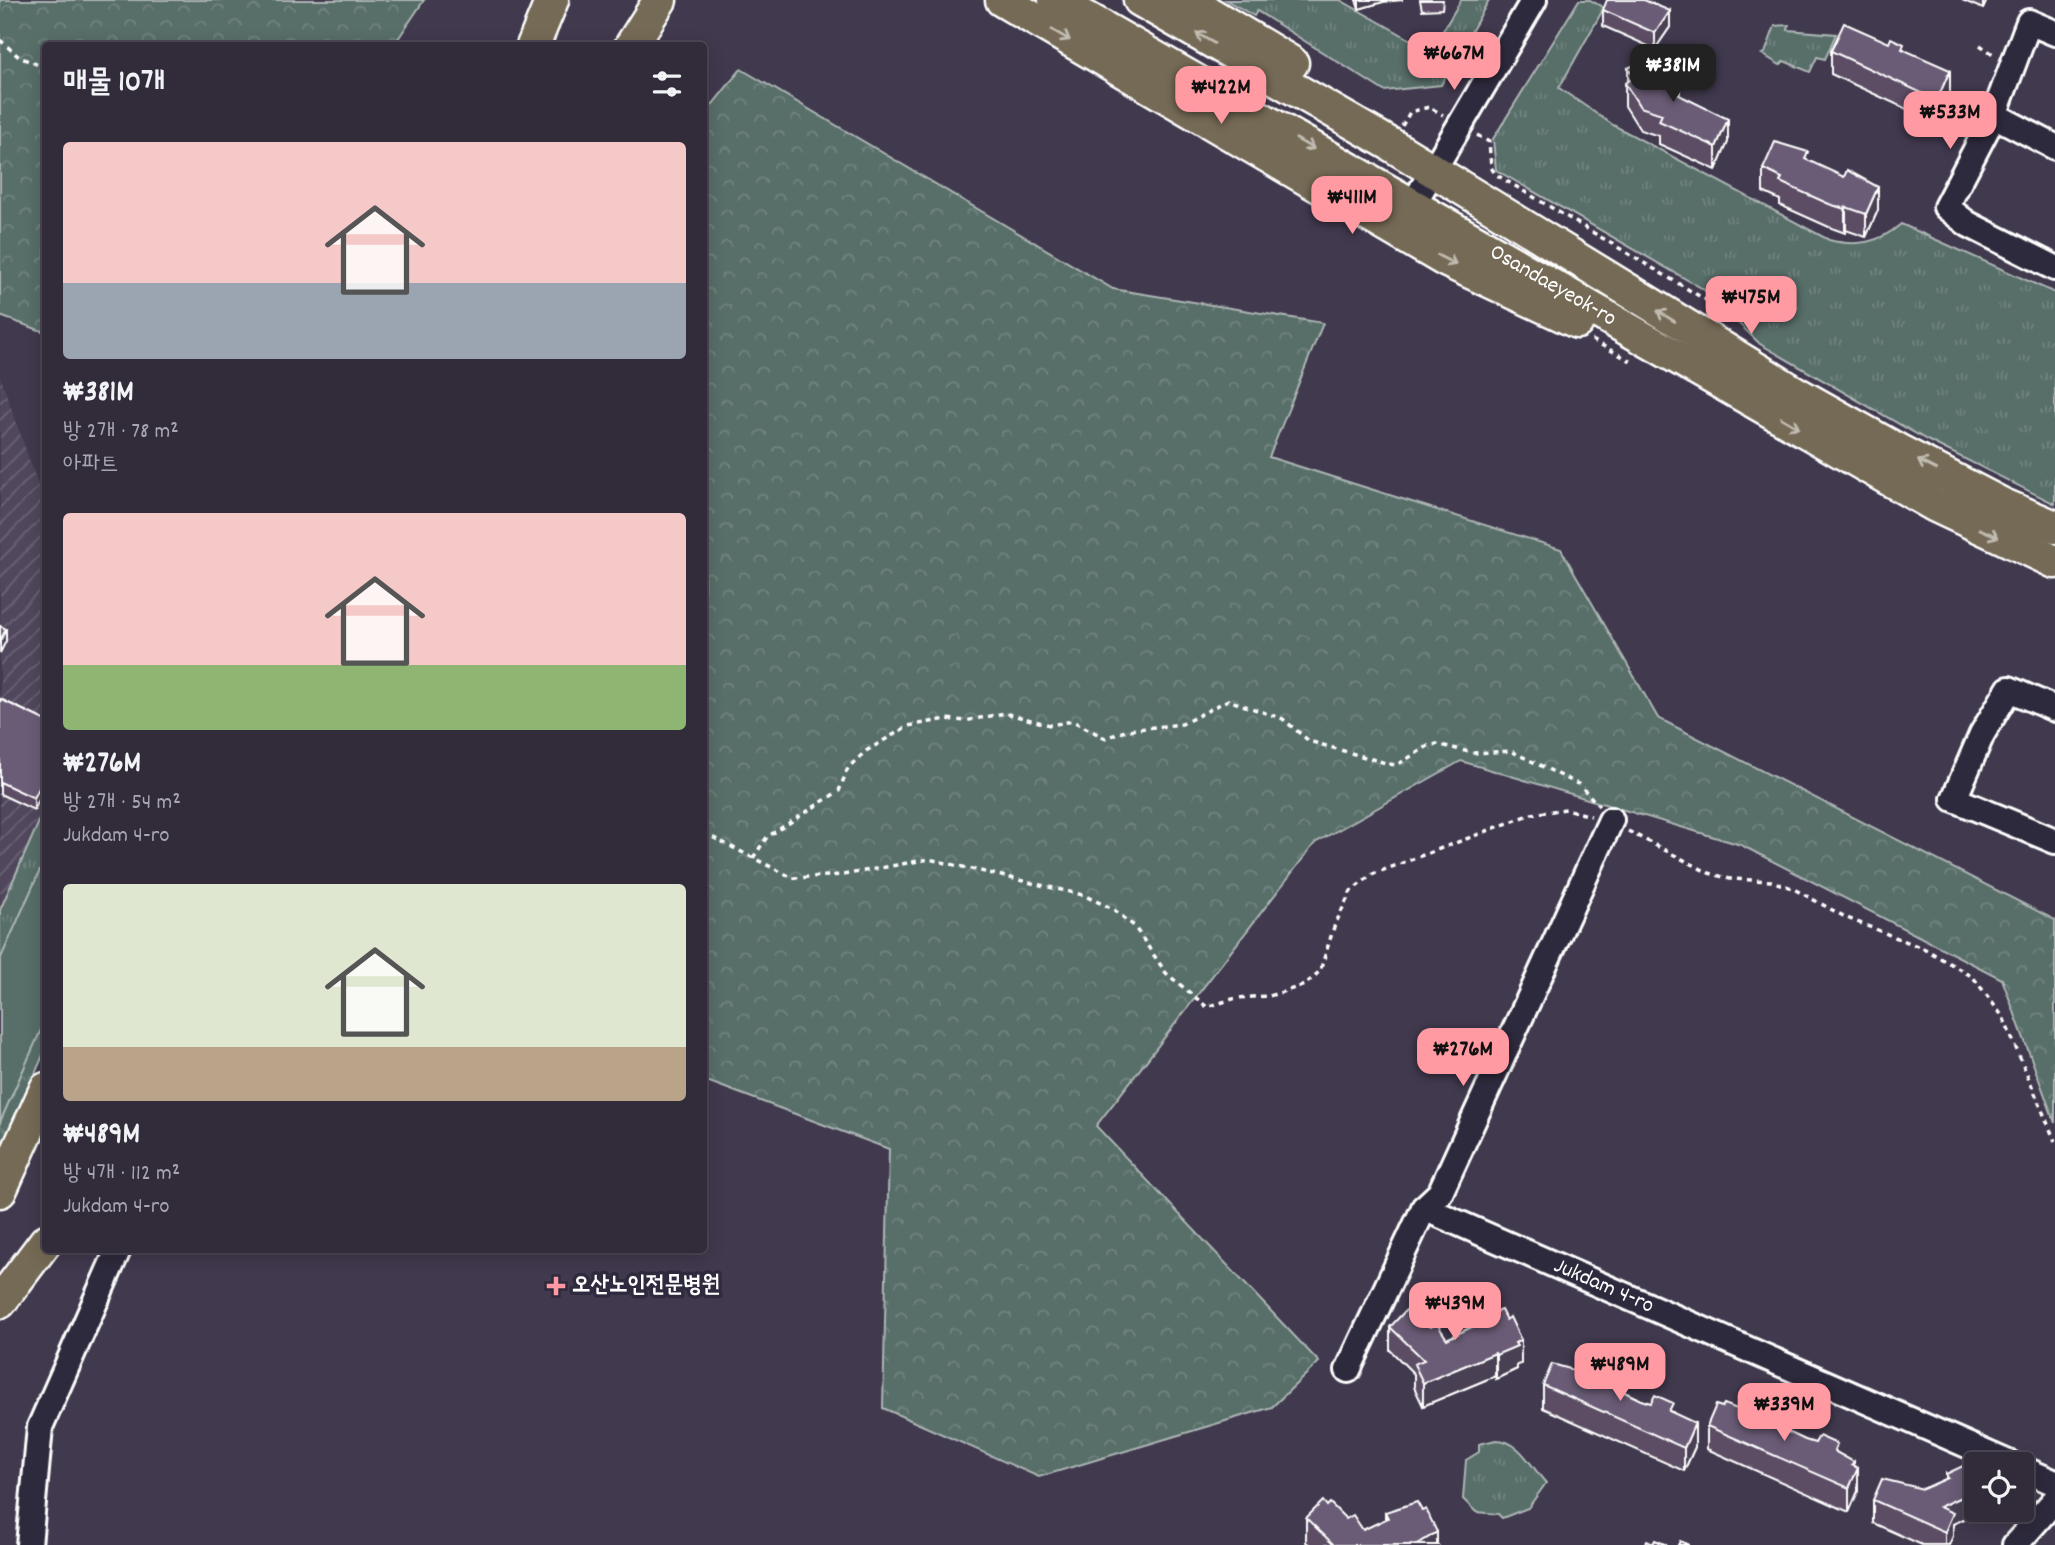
<!DOCTYPE html>
<html lang="ko">
<head>
<meta charset="utf-8">
<style>
	body { margin:0; font-family:Dekko,"Poor Story",sans-serif; background:#3d3745; color:#f1f3f6; height:100vh; display:flex; flex-direction:column; font-size:26px; white-space:nowrap }
	* { box-sizing:border-box; margin:0 }
	p { font-size:23px; color:#a8a7af }
	.icon { flex:none; width:38px; height:38px; fill:none; stroke:currentColor; stroke-width:2; stroke-linecap:round; stroke-linejoin:round }
	.map { position:relative; flex:1; overflow:hidden }
	.drawer { position:absolute; left:42px; top:42px; width:665px; height:1211px; display:flex; flex-direction:column; background:#312b3a; border-radius:7px; box-shadow:0 4px 18px #0003,0 0 0 2px #4c4754 }
	.drawer>* { flex:none }
	.tools { position:absolute; left:1964px; top:1452px; display:grid; gap:14px }
	.tools a { display:grid; place-items:center; width:70px; height:70px; border-radius:7px; background:#312b3a; box-shadow:0 4px 18px #0003,0 0 0 2px #4c4754; font-size:35px }
	.price { position:absolute; translate:-50% -60px; padding:0 16px; border-radius:14px; background:#ff9aa2; color:#111; font-size:23px; line-height:46px; filter:drop-shadow(0 2px 4px #0008) }
	.price::after { content:''; position:absolute; left:50%; top:42px; width:21px; height:16px; margin-left:-10px; background:inherit; clip-path:polygon(0 0,100% 0,50% 100%) }
	.price.current { background:#222; color:#fff }
	ul { padding:0; list-style:none }
	li { display:grid; align-content:center; gap:14px; height:371px; padding:0 21px }
	li span { display:grid; place-items:center; height:217px; border-radius:7px; color:#555 }
	li>.icon { margin-inline-start:auto }
	span .icon { width:126px; height:126px; fill:#fffc; stroke-width:1 }
	li b { font-size:30px }
	h2 { display:flex; justify-content:space-between; align-items:center; height:84px; padding:0 21px; font-size:30px }
	.map>svg:first-child { display:block }
	.industrial { fill:url(#industrial-furrows) }
	.grass { fill:url(#grass-tufts); stroke:#acb6b4; stroke-width:2 }
	.forest { fill:url(#forest-crowns); stroke:#acb6b4; stroke-width:2 }
	.pitch { fill:#586e69; stroke:#acb6b4; stroke-width:2 }
	.lines { fill:none; stroke-linecap:round; stroke-linejoin:round }
	.minor-casing { stroke:#fff; stroke-width:30 }
	.major-casing { stroke:#fff; stroke-width:37 }
	.path { stroke:#fff; stroke-width:3.5; stroke-dasharray:5 5; stroke-linecap:butt }
	.minor { stroke:#2f2a3d; stroke-width:24 }
	.major { stroke:#756a55; stroke-width:32 }
	.wall { fill:#5b4e65; stroke:#fff; stroke-width:2 }
	.shaded-wall { fill:#4a4053; stroke:#fff; stroke-width:2 }
	.building { fill:#6a5b76; stroke:#fff; stroke-width:2 }
	.oneway { stroke:#c1bcb2 }
	.poi-dot { fill:#ff9aa2; stroke:#2f2a3d; stroke-width:2.5 }
	.labels { text-anchor:middle; dominant-baseline:central; stroke-width:7; stroke-linejoin:round; paint-order:stroke }
	.street-label { font-size:23px; fill:#fff; stroke:#2f2a3d }
	.poi-label { font-size:23px; font-weight:bold; fill:#fff; stroke:#2f2a3d; text-anchor:start }
</style>
</head>
<body>
<div class="map">
<svg width="2055" height="1545" viewBox="0 0 2055 1545">
	<defs>
		<pattern id="industrial-furrows" width="10" height="10" patternUnits="userSpaceOnUse" patternTransform="scale(1.75)"><rect width="10" height="10" fill="#51475d"/><path d="M-1 1l2-2M0 10L10 0M9 11l2-2" fill="none" stroke="#6b6375"/></pattern>
		<pattern id="grass-tufts" width="24" height="20" patternUnits="userSpaceOnUse" patternTransform="scale(1.75)"><rect width="24" height="20" fill="#586e69"/><path d="M3 7l-1-3M5 7V3M7 7l1-3M15 17l-1-3M17 17v-4M19 17l1-3" fill="none" stroke="#718480"/></pattern>
		<pattern id="forest-crowns" width="20" height="18" patternUnits="userSpaceOnUse" patternTransform="scale(1.75)"><rect width="20" height="18" fill="#586e69"/><path d="M2 6a3 3 0 1 1 6 0M12 15a3 3 0 1 1 6 0" fill="none" stroke="#718480"/></pattern>
	</defs>
	<rect width="100%" height="100%" fill="#41394e"/>
	<filter id="ink" filterUnits="userSpaceOnUse"><feTurbulence type="fractalNoise" baseFrequency=".0143" numOctaves="2"/><feDisplacementMap in="SourceGraphic" scale="14" xChannelSelector="R" yChannelSelector="G"/><feConvolveMatrix kernelMatrix="1 2 1 2 8 2 1 2 1" color-interpolation-filters="sRGB"/></filter>
	<g filter="url(#ink)">
		<polygon class="industrial" points="0,376 46,507 45,808 0,910"/>
		<g class="grass">
			<polygon points="1226,0 1340,0 1431,51 1461,0 1489,0 1441,85 1384,91 1257,11 1254,16"/>
			<path d="M1579,0H1590L1604,8L1559,88L1613,125L1829,240C1857,247 1879,243 1901,224L2055,293V504L1927,440L1760,344L1703,289L1496,170L1493,139Z"/>
			<polygon points="1789,25 1788,30 1836,34 1825,59 1817,57 1810,72 1784,61 1780,65 1762,54 1765,53 1775,26"/>
			<polygon points="45,808 45,1051 0,1153 0,910"/>
			<path d="M1496,1440C1520,1440 1531,1467 1546,1483L1528,1508L1502,1518L1498,1514L1476,1512L1463,1499L1466,1460L1479,1452V1444Z"/>
		</g>
		<g class="forest">
			<polygon points="0,0 424,0 394,45 46,46 45,332 0,316"/>
			<polygon points="741,69 1113,289 1323,323 1269,457 1561,549 1658,718 2055,920 2055,1123 2002,979 1741,845 1461,761 1315,843 1096,1126 1319,1362 1272,1407 1039,1477 883,1408 889,1149 704,1080 704,115"/>
		</g>
		<polygon class="pitch" points="45,859 45,1021 0,1122 0,960"/>
		<g class="lines">
			<defs>
				<g id="minor">
					<polyline points="2055,33 2029,22 1994,115 1946,207 1968,224 2055,268"/>
					<polyline points="1994,115 2055,147"/>
					<polyline points="1412,206 1534,0"/>
					<polyline points="2055,709 2009,689 1982,734 1954,799 2055,841"/>
					<path id="s1" d="M1424,1208L2013,1465"/>
					<polyline points="1348,1370 1424,1208 1440,1193 1611,820"/>
					<polyline points="2021,1468 2055,1483"/>
					<polyline points="29,1545 40,1427 118,1250"/>
					<polyline points="2015,1545 2055,1500"/>
				</g>
				<g id="major">
					<polyline points="1002,0 1445,260 1577,322"/>
					<path id="s2" d="M1055,0L1934,505L2055,562"/>
					<polyline points="1140,0 1390,144 1794,392 1899,451 2001,504 2055,527"/>
					<polyline points="1187,0 1292,63"/>
					<polyline points="533,46 552,0"/>
					<polyline points="631,46 660,0"/>
					<polyline points="0,1191 46,1089"/>
					<polyline points="0,1302 46,1241"/>
				</g>
			</defs>
			<use href="#minor" class="minor-casing"/>
			<use href="#major" class="major-casing"/>
			<g class="path">
				<polyline points="0,40 19,57 46,68"/>
				<polyline points="1980,45 1996,56"/>
				<polyline points="1402,126 1410,112 1429,107 1443,115"/>
				<polyline points="1477,135 1489,142 1491,167 1495,174 1706,300 1732,324"/>
				<polyline points="1592,340 1631,361"/>
				<polyline points="1628,831 1709,873 1730,879 1771,881 1792,888 1847,918 1925,949 1973,977 2003,1017 2055,1141"/>
				<polyline points="704,833 793,878 843,875 929,859 1083,895 1113,909 1134,926 1166,973 1207,1007 1236,998 1269,996 1305,985 1320,971 1334,927 1351,891 1373,874 1532,814 1566,809 1591,816"/>
				<polyline points="753,858 767,837 839,791 848,768 866,751 908,726 947,719 965,721 1005,713 1050,725 1073,721 1105,738 1128,730 1182,724 1228,700 1283,719 1309,741 1389,764 1397,765 1428,746 1437,744 1473,753 1511,751 1580,785 1599,806"/>
			</g>
			<use href="#minor" class="minor"/>
			<use href="#major" class="major"/>
		</g>
		<g class="wall">
			<polygon points="1356,0 1403,0 1383,2 1359,9"/>
			<polygon points="1420,0 1443,0 1442,9 1422,10"/>
			<polygon points="1962,0 1987,0 1983,9"/>
			<polygon points="1603,10 1670,27 1655,49 1603,26"/>
			<polygon points="1904,49 1950,93 1937,123 1831,74 1831,51"/>
			<polygon points="1628,68 1662,75 1680,95 1728,142 1716,170 1659,144 1659,136 1640,130 1625,106 1625,83 1628,81"/>
			<polygon points="1808,161 1878,210 1866,237 1846,230 1845,233 1829,227 1780,205 1780,200 1763,192 1763,169"/>
			<polygon points="0,699 46,721 46,786 34,810 0,794"/>
			<polygon points="1411,1315 1447,1339 1469,1328 1469,1321 1521,1364 1517,1365 1517,1369 1496,1379 1495,1376 1423,1406 1414,1387 1414,1374 1390,1350 1390,1327"/>
			<polygon points="1602,1381 1641,1400 1673,1412 1695,1447 1684,1471 1543,1408 1543,1385"/>
			<polygon points="1722,1407 1767,1422 1805,1440 1837,1453 1854,1466 1858,1491 1849,1512 1707,1449 1707,1426"/>
			<polygon points="1946,1474 1976,1510 1983,1510 1953,1524 1953,1536 1949,1545 1922,1545 1873,1523 1873,1500 1923,1489 1946,1479"/>
			<polygon points="1327,1506 1363,1530 1385,1520 1385,1512 1437,1545 1310,1545 1306,1542 1306,1518"/>
		</g>
		<g class="shaded-wall">
			<polygon points="1359,0 1383,0 1383,2 1359,9"/>
			<polygon points="1983,0 1987,0 1983,9"/>
			<polygon points="1670,11 1670,27 1655,49 1655,33"/>
			<polygon points="1950,70 1950,93 1937,123 1937,100"/>
			<polygon points="1680,83 1680,106 1675,93"/>
			<polygon points="1728,119 1728,142 1716,170 1716,147"/>
			<polygon points="1878,187 1878,210 1866,237 1866,214"/>
			<polygon points="1846,207 1846,230 1845,233 1845,209"/>
			<polygon points="6,629 6,641 0,653 0,641"/>
			<polygon points="46,774 46,786 34,810 34,798"/>
			<polygon points="1521,1340 1521,1364 1517,1365 1517,1369 1496,1379 1496,1355 1515,1343"/>
			<polygon points="1495,1353 1495,1376 1423,1406 1423,1383"/>
			<polygon points="1695,1423 1695,1447 1684,1471 1684,1448"/>
			<polygon points="1854,1462 1854,1477 1858,1468 1858,1491 1849,1512 1849,1488 1852,1465"/>
			<polygon points="1976,1490 1976,1510 1983,1510 1953,1524 1953,1536 1949,1545 1945,1545 1945,1532 1939,1507"/>
			<polygon points="1437,1532 1437,1545 1416,1545"/>
		</g>
		<g class="building">
			<polygon points="1607,0 1644,0 1670,11 1655,33 1603,10"/>
			<polygon points="1844,23 1889,43 1891,38 1904,44 1902,49 1950,70 1937,100 1831,51"/>
			<polygon points="1651,57 1662,75 1680,83 1675,93 1728,119 1716,147 1659,121 1662,114 1640,107 1625,83 1634,77 1628,68"/>
			<polygon points="1775,142 1808,152 1805,159 1844,177 1847,170 1878,187 1866,214 1846,207 1845,209 1829,204 1780,182 1782,178 1763,169"/>
			<polygon points="0,626 6,629 0,641"/>
			<polygon points="0,699 46,721 46,774 34,798 0,782"/>
			<polygon points="1406,1310 1411,1315 1414,1312 1430,1327 1437,1324 1447,1339 1472,1327 1469,1321 1501,1310 1506,1320 1510,1317 1521,1340 1515,1343 1517,1346 1496,1355 1495,1353 1423,1383 1414,1364 1424,1360 1390,1327"/>
			<polygon points="1552,1364 1581,1372 1584,1364 1602,1372 1599,1380 1641,1400 1651,1403 1655,1395 1673,1403 1669,1411 1695,1423 1684,1448 1543,1385"/>
			<polygon points="1724,1404 1745,1412 1749,1405 1767,1413 1763,1420 1805,1440 1815,1443 1819,1436 1837,1444 1834,1451 1854,1462 1852,1465 1858,1468 1849,1488 1707,1426 1716,1405 1722,1407"/>
			<polygon points="1967,1464 1969,1468 1975,1465 1976,1467 1976,1490 1939,1507 1953,1513 1945,1532 1873,1500 1882,1479 1923,1489 1948,1478 1946,1474"/>
			<polygon points="1323,1501 1327,1506 1330,1503 1346,1519 1353,1515 1363,1530 1388,1518 1385,1512 1417,1502 1422,1511 1426,1509 1437,1532 1416,1545 1411,1544 1409,1545 1334,1545 1306,1518"/>
			<polygon points="1655,1540 1667,1545 1645,1545 1647,1541 1653,1544"/>
			<polygon points="1680,1541 1689,1545 1678,1545"/>
		</g>
		<defs><path id="oneway-shaft" d="M-6 0H5M1.5-3L5.5 0L1.5 3" fill="none" stroke-width="1.6" stroke-linecap="round" stroke-linejoin="round" transform="scale(1.75)"/></defs>
		<g class="oneway">
			<use href="#oneway-shaft" transform="translate(1061 35) rotate(30)"/>
			<use href="#oneway-shaft" transform="translate(1205 38) rotate(-150)"/>
			<use href="#oneway-shaft" transform="translate(1305 144) rotate(30)"/>
			<use href="#oneway-shaft" transform="translate(1447 260) rotate(27)"/>
			<use href="#oneway-shaft" transform="translate(1666 316) rotate(-148)"/>
			<use href="#oneway-shaft" transform="translate(1790 423) rotate(30)"/>
			<use href="#oneway-shaft" transform="translate(1927 465) rotate(-153)"/>
			<use href="#oneway-shaft" transform="translate(1989 533) rotate(24)"/>
		</g>
	</g>
	<path class="poi-dot" d="M552.5 1275.5h7v7h7v7h-7v7h-7v-7h-7v-7h7z"/>
	<g class="labels">
		<g class="street-label">
			<text stroke="none"><textPath href="#s2" startOffset="574">Osandaeyeok-ro</textPath></text>
			<text stroke="none"><textPath href="#s1" startOffset="196">Jukdam 4-ro</textPath></text>
		</g>
		<g class="poi-label">
			<text x="572" y="1286">오산노인전문병원</text>
		</g>
	</g>
</svg>
<div class="tools">
<a><svg class="icon" aria-label="locate" viewBox="0 0 24 24"><circle cx="12" cy="12" r="6"/><path d="M12 2v4M12 18v4M2 12h4M18 12h4"/></svg></a>
</div>
<b class="price" style="left:1454px;top:92px">₩667M</b>
<b class="price current" style="left:1673px;top:104px">₩381M</b>
<b class="price" style="left:1221px;top:126px">₩422M</b>
<b class="price" style="left:1950px;top:151px">₩533M</b>
<b class="price" style="left:1352px;top:236px">₩411M</b>
<b class="price" style="left:1751px;top:336px">₩475M</b>
<b class="price" style="left:1463px;top:1088px">₩276M</b>
<b class="price" style="left:1455px;top:1342px">₩439M</b>
<b class="price" style="left:1620px;top:1403px">₩489M</b>
<b class="price" style="left:1784px;top:1443px">₩339M</b>
<section class="drawer">
<h2>매물 10개<svg class="icon" aria-label="filters" viewBox="0 0 24 24"><path d="M4 7h16M4 17h16"/><circle cx="9" cy="7" r="2"/><circle cx="15" cy="17" r="2"/></svg></h2>
<ul>
<li><span style="background:linear-gradient(#f6c9c9 65%,#9aa5b1 0)"><svg class="icon" aria-label="home" viewBox="0 0 24 24"><path d="M3 11l9-7 9 7M6 9v11h12V9"/></svg></span><div><b>₩381M</b><p>방 2개 · 78 m²</p><p>아파트</p></div></li>
<li><span style="background:linear-gradient(#f6c9c9 70%,#8fb573 0)"><svg class="icon" aria-label="home" viewBox="0 0 24 24"><path d="M3 11l9-7 9 7M6 9v11h12V9"/></svg></span><div><b>₩276M</b><p>방 2개 · 54 m²</p><p>Jukdam 4-ro</p></div></li>
<li><span style="background:linear-gradient(#dfe7d0 75%,#b9a48a 0)"><svg class="icon" aria-label="home" viewBox="0 0 24 24"><path d="M3 11l9-7 9 7M6 9v11h12V9"/></svg></span><div><b>₩489M</b><p>방 4개 · 112 m²</p><p>Jukdam 4-ro</p></div></li>
</ul>
</section>
</div>
</body>
</html>
